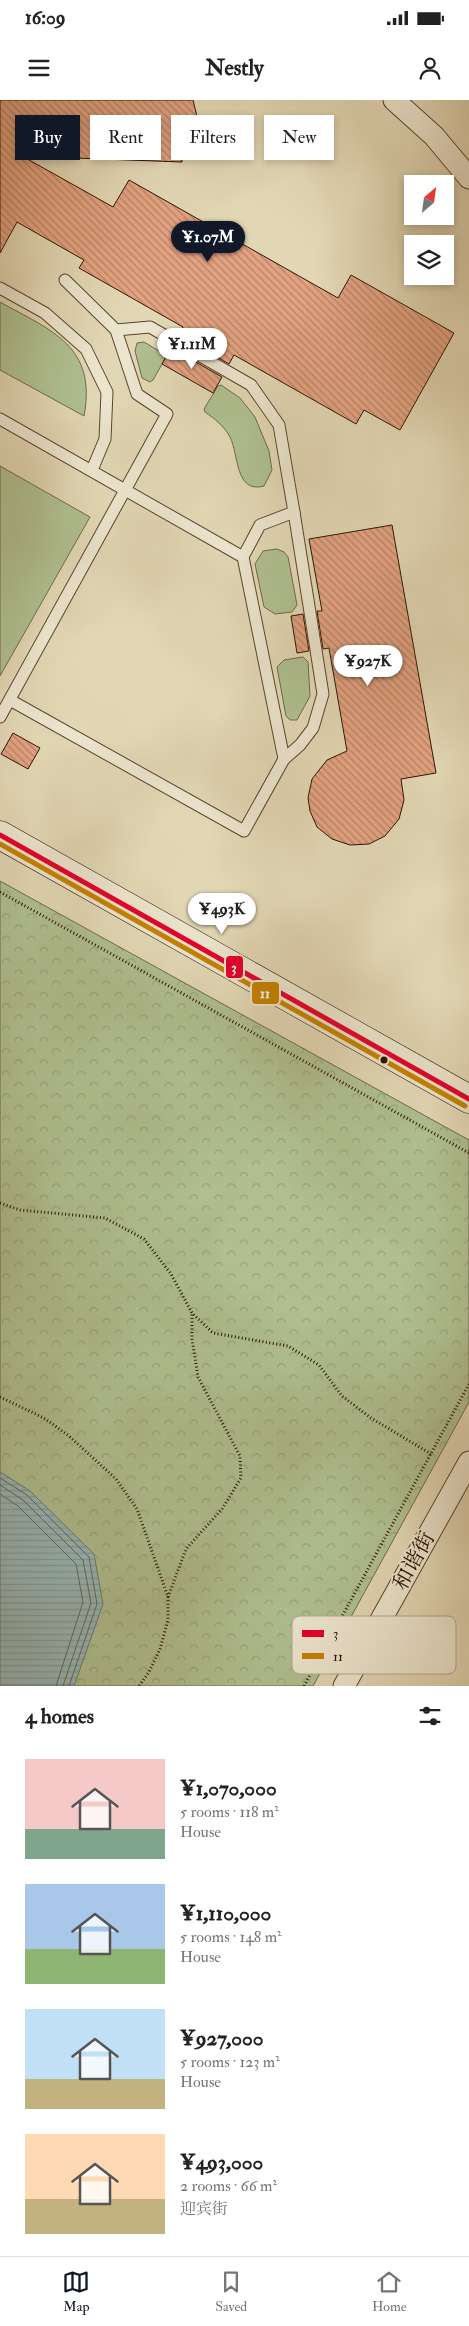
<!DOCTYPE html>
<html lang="en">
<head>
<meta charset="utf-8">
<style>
	body { margin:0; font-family:"IM FELL Double Pica","Noto Serif SC",serif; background:#f6f6f6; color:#222; height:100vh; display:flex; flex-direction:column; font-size:19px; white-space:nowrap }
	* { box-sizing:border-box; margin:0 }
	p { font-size:16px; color:#767676 }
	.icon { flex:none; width:28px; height:28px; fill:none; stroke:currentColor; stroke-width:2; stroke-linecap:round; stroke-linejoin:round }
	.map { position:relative; height:1586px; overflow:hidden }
	.panel { display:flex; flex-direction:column; background:#fff; flex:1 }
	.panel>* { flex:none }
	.guide { position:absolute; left:15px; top:15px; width:440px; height:45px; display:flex; gap:10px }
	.needle { width:32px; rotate:29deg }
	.controls { position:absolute; left:404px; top:75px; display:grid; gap:10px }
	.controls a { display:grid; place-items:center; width:50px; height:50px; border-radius:0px; background:#fff; box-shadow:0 2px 8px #0003; font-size:25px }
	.price { position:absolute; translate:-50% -42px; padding:0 11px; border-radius:18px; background:#fff; color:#222; font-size:16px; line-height:32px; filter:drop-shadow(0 1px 2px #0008) }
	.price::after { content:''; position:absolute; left:50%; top:30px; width:15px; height:11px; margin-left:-8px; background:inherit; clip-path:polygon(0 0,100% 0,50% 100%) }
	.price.selected { background:#111827; color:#fff }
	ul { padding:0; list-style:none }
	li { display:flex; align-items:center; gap:15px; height:125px; padding:0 25px }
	li span { display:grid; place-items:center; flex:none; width:140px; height:100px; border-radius:0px; color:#555 }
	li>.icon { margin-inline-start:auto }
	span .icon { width:60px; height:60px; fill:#fffc; stroke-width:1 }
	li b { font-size:21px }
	h2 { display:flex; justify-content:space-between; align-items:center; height:60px; padding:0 25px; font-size:21px }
	.chip { padding:0 18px; border-radius:0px; background:#fff; box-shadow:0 2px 8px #0003; font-size:18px; line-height:45px }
	.chip.selected { background:#111827; color:#fff }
	.status { display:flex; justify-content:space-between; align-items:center; height:35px; padding:0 25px; background:#fff; direction:ltr }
	.status svg { height:14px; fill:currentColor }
	header { display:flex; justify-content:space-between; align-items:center; height:65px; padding:0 25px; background:#fff; font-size:22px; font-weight:800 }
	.tab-bar { display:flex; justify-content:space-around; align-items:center; height:70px; border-top:1px solid #e0e0e0; background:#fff; font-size:14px; color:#767676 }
	.tab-bar a { display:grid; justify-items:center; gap:2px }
	.tab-bar .selected { color:#111827 }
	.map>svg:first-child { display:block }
	.grass { fill:#afbf90; stroke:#6d6a4a }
	.forest { fill:url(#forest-crowns); stroke:#6d6a4a }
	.water { fill:url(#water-rules); stroke:#6c766e }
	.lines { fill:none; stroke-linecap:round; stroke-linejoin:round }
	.shore { stroke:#62665c; stroke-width:1 }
	.building { fill:url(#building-back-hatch); stroke:#2b1403 }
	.service-casing { stroke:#59452f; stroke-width:13 }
	.minor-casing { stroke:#59452f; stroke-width:23 }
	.secondary-casing { stroke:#2b1403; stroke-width:29 }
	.path { stroke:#2b1403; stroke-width:3; stroke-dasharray:1 2.5; stroke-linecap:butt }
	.service { stroke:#ece5ce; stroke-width:11 }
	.minor { stroke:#ece5ce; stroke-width:21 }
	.secondary { stroke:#ece5ce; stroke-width:28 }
	.bus-1-casing { stroke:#ece5ce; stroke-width:9 }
	.bus-2-casing { stroke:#ece5ce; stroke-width:9 }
	.bus-1 { stroke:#e4002b; stroke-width:5 }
	.bus-2 { stroke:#c48201; stroke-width:5 }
	.bus-dot { fill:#2b1403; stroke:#ece5ce; stroke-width:2 }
	.labels { text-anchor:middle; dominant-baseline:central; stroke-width:4; stroke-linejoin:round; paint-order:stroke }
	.street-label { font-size:21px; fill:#2b1403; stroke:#ece5ce }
	.key { fill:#ece5ce; stroke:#b2a691; stroke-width:1 }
	.key-label { font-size:14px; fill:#2b1403 }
	.line-badge { stroke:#ece5ce; stroke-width:2 }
	.badge-label { font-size:14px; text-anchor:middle; font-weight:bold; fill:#fff }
</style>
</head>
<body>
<div class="status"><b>16:09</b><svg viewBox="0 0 49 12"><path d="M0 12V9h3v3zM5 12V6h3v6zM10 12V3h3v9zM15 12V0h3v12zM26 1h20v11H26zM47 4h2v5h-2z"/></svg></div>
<header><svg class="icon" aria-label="menu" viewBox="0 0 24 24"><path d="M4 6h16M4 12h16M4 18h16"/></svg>Nestly<svg class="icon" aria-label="person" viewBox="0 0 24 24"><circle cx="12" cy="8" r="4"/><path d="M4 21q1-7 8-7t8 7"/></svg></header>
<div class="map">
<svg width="469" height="1586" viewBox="0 0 469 1586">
	<defs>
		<pattern id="forest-crowns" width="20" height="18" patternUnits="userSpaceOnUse" patternTransform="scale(1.25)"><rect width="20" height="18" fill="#afbf90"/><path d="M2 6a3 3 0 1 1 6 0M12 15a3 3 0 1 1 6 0" fill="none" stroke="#97a37b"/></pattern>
		<pattern id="water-rules" width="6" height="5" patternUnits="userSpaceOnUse" patternTransform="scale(1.25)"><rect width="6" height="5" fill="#98b7b6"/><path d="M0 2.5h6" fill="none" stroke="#839c9b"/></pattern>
		<pattern id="building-back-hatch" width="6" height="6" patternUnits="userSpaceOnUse" patternTransform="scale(1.25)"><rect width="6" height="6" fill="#e3a281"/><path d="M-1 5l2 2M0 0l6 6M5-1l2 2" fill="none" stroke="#b88367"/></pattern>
	</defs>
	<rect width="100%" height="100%" fill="#e2d7b4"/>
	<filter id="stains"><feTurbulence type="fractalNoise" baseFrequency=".004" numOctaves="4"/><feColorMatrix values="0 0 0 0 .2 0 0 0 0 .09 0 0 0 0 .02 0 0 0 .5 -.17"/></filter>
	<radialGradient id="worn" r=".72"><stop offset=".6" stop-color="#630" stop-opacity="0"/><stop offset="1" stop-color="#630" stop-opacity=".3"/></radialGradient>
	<g class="grass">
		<path d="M0,202C52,231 97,246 84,316L0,270Z"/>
		<polygon points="144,242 164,254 166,257 153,280 150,282 142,278 135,251 137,243"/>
		<path d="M221,285L240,298L255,317L269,351L272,370L264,386C235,394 239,355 230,337C224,326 215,319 205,312L204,309L218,286Z"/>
		<polygon points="0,366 90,417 0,576"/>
		<polygon points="277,449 284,452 288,457 297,505 292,512 275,514 264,507 255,464 263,451"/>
		<polygon points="303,557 308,562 310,596 297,620 290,620 286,616 277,567 284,560"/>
	</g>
	<polygon class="forest" points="0,781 469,1040 469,1302 313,1586 0,1586"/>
	<polygon class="water" points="0,1372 30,1391 94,1454 103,1504 74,1586 0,1586"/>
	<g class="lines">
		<g class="shore">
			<polyline points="0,1378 27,1395 89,1457 97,1504 69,1586"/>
			<polyline points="0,1385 23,1400 83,1460 91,1503 63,1586"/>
			<polyline points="0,1394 18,1406 76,1464 83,1502 56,1586"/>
		</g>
	</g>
	<g class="building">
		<polygon points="0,0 193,0 198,21 180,24 182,62 22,56 113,107 129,80 338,198 351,175 454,233 400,330 364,310 356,324 234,255 229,264 179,235 183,227 79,168 84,160 17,122 0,153"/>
		<polygon points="171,248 222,277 213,293 162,264"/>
		<polygon points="392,425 436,673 401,679 404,700 399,719 385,736 369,744 350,745 332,739 317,727 310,711 308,698 312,679 327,660 347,651 329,548 323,549 317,511 322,511 309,439"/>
		<polygon points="303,514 309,551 297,553 291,516"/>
		<polygon points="13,633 40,648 28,669 1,654"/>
	</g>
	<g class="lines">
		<defs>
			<g id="service">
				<polyline points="0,188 45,213 86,249 107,292 105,339 92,370"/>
				<polyline points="116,230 150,227 251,285 279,325 294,412 260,425 243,457"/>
				<polyline points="0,319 243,457 284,659 244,731 10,600"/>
				<polyline points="0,617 167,314 137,294 116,230 65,180"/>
				<polyline points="284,659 300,645 313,628 323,594 294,412"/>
			</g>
			<g id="minor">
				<polyline points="394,0 434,36 469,78"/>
				<polyline points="344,1586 469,1362"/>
			</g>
			<polyline id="secondary" points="0,735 469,999"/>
		</defs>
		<use href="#service" class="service-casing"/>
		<use href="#minor" class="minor-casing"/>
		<use href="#secondary" class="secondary-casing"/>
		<g class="path">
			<polyline points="0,792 469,1053"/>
			<polyline points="0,1103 20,1110 105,1118 144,1139 171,1174 192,1213 213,1233 288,1246 319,1265 342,1296 371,1318 431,1354"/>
			<polyline points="0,1297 44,1318 69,1336 116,1379 137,1409 168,1497 168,1520 160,1549 149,1572 139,1586"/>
			<polyline points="168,1497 186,1449 222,1409 241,1378 240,1356 198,1277 192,1239 192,1213"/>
			<polyline points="304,1586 469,1284"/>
		</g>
		<use href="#service" class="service"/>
		<use href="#minor" class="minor"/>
		<use href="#secondary" class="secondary"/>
		<defs>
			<polyline id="bus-1" points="0,735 469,999"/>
			<polyline id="bus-2" points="0,744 465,1006"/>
		</defs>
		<use href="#bus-1" class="bus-1-casing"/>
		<use href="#bus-2" class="bus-2-casing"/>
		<use href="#bus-1" class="bus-1"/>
		<use href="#bus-2" class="bus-2"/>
	</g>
	<circle class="bus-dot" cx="384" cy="960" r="4.5"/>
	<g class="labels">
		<g class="street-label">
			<text transform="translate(414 1461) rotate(-61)">和谐街</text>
		</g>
	</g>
	<rect x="292" y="1516" width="164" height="58" rx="8" class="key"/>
	<rect x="302" y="1530" width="22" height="7" fill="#e4002b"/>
	<rect x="302" y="1553" width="22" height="6" fill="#c48201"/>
	<g class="key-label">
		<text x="333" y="1538">3</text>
		<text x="333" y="1561">11</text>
	</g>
	<g class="line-badge">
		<rect x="225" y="855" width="19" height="24" rx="5" fill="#e4002b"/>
		<rect x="251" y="881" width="29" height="24" rx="5" fill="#c48201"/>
	</g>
	<g class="badge-label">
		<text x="234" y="872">3</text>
		<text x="265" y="898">11</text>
	</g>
	<rect width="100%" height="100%" filter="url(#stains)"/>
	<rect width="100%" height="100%" fill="url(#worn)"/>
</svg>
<div class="controls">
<a><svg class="needle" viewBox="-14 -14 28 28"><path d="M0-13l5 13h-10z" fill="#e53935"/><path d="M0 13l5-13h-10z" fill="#767676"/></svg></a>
<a><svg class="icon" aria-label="layers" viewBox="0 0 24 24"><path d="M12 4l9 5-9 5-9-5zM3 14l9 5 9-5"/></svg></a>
</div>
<b class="price selected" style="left:208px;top:163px">¥1.07M</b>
<b class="price" style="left:192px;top:270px">¥1.11M</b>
<b class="price" style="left:368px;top:587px">¥927K</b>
<b class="price" style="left:222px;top:835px">¥493K</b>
<div class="guide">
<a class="chip selected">Buy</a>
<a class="chip">Rent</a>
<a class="chip">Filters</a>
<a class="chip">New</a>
</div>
</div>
<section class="panel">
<h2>4 homes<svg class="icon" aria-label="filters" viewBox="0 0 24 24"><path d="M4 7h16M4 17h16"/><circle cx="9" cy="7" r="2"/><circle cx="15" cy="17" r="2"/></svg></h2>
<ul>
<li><span style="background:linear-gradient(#f6c9c9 70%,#7fa58c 0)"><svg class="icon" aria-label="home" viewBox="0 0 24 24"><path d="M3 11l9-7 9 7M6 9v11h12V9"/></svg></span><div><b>¥1,070,000</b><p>5 rooms · 118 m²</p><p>House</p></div></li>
<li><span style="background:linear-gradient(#a9c7e8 65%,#8fb573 0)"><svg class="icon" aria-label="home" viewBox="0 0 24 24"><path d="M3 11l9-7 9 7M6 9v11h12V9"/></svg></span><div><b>¥1,110,000</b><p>5 rooms · 148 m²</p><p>House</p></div></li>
<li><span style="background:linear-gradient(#bfe0f5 70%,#c2b280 0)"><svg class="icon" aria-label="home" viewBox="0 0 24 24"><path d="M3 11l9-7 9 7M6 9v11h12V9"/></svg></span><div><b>¥927,000</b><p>5 rooms · 123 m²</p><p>House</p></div></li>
<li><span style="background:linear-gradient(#ffd9b3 65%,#c2b280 0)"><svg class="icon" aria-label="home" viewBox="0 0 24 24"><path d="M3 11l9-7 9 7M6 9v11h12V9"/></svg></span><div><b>¥493,000</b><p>2 rooms · 66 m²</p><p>迎宾街</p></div></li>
</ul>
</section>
<nav class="tab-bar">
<a class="selected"><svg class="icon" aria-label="map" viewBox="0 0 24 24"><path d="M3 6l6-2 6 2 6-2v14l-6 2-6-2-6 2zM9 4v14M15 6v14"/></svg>Map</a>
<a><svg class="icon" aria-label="saved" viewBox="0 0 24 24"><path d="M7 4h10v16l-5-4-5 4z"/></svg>Saved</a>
<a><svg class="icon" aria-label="home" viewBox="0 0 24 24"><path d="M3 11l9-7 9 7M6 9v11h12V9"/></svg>Home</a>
</nav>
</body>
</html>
